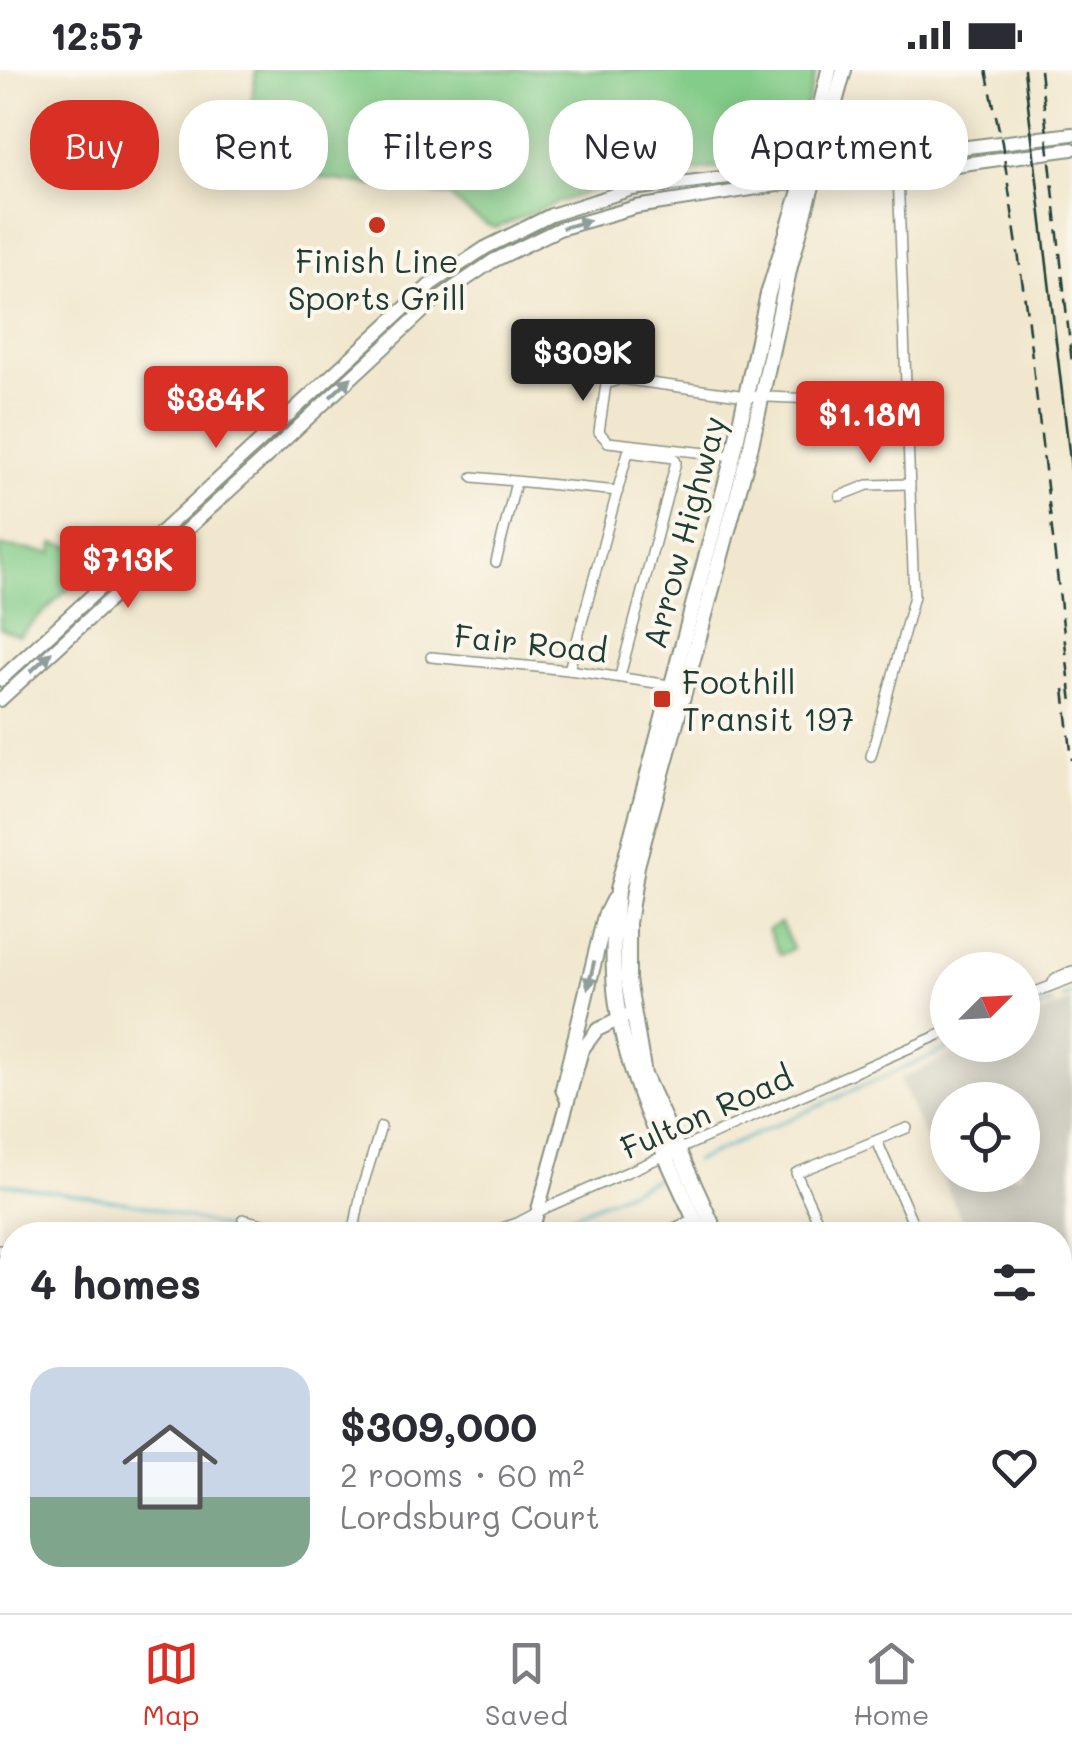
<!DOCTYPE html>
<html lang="en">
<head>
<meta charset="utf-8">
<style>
	body { margin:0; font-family:Mali,sans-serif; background:#f2f2f3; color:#2b2b33; height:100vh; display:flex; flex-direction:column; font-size:38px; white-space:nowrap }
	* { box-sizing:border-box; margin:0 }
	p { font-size:32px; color:#7c7c81 }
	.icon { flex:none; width:55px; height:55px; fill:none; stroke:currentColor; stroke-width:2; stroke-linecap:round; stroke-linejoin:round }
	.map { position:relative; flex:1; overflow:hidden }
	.panel { position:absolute; left:0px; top:1152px; width:1072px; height:392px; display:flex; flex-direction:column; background:#fff; border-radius:40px 40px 0 0; box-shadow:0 5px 25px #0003 }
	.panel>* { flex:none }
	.banner { position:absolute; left:30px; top:30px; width:1012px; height:90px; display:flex; gap:20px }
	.needle { width:65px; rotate:66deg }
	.controls { position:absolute; left:930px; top:882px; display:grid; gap:20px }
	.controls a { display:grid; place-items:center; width:110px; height:110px; border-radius:50%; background:#fff; box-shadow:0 5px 25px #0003; font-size:50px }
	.price { position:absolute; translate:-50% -85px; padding:0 22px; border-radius:10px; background:#d93025; color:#fff; font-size:32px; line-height:65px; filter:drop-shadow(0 2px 5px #0008) }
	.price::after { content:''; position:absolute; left:50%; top:60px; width:30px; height:22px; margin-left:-15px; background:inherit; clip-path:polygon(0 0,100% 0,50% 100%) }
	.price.active { background:#222; color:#fff }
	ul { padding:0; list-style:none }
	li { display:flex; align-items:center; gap:30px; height:250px; padding:0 30px }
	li+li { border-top:2px solid #e1e1e2 }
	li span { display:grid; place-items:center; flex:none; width:280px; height:200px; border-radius:30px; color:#555 }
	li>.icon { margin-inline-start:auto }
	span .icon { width:120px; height:120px; fill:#fffc; stroke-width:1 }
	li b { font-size:42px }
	h2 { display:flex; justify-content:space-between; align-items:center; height:120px; padding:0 30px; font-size:42px }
	.chip { padding:0 35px; border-radius:40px; background:#fff; box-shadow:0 5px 25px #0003; font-size:35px; line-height:90px }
	.chip.active { background:#d93025; color:#fff }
	.status { display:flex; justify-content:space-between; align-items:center; height:70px; padding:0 50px; background:#fff; direction:ltr }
	.status svg { height:28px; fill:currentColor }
	.dock { display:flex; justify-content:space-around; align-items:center; height:140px; border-top:2px solid #e1e1e2; background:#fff; font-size:28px; color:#7c7c81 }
	.dock a { display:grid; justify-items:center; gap:5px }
	.dock .active { color:#d93025 }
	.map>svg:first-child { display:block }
	.built { fill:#e3dbba }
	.industrial { fill:#c6c5b8; fill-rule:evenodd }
	.green { fill:#83cc89; stroke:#51845e; stroke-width:2.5 }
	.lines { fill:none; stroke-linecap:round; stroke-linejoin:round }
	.stream { stroke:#40aabf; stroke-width:2.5 }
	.street-casing { stroke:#889281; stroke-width:12 }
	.secondary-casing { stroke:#889281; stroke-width:16 }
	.primary-casing { stroke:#889281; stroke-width:18 }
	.street { stroke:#fff; stroke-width:9 }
	.secondary { stroke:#fff; stroke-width:12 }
	.primary { stroke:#fff; stroke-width:14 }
	.tram { stroke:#1f3d34; stroke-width:2.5 }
	.rail { stroke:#1f3d34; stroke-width:2.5; stroke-dasharray:15 8; stroke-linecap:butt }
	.oneway { fill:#8f9e9a }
	.poi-dot { fill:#c8321e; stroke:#fbf7ec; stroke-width:4 }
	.labels { text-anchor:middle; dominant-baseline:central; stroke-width:8; stroke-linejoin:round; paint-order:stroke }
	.poi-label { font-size:32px; fill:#1f3d34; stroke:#fbf7ec }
	.street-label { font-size:32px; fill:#1f3d34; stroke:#fbf7ec }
</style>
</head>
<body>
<div class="status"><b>12:57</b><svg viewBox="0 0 49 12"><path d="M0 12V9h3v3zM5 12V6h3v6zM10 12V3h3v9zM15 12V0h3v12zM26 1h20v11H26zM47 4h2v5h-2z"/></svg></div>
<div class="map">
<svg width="1072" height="1543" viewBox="0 0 1072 1543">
	<rect width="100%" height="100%" fill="#fbf7ec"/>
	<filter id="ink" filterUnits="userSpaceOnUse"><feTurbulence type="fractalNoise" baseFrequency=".01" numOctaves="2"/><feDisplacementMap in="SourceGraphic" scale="20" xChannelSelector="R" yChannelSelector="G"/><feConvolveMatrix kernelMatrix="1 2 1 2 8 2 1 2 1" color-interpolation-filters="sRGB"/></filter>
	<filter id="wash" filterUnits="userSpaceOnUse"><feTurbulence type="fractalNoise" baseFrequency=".0048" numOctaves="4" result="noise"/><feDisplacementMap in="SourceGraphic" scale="40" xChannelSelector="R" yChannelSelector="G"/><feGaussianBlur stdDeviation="2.25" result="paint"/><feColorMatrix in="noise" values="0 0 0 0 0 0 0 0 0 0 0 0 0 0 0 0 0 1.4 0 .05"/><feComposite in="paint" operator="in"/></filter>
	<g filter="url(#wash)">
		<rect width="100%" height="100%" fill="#f1e7ce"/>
		<g class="built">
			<polygon points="788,1532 855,1533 859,1543 765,1543"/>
			<polygon points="246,1533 246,1532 419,1533 416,1543 244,1543"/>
		</g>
		<path class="industrial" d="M1072,930V1543H895L890,1533L1060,1532V1165H968L899,1009L974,975H1022L1023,953ZM948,1030H1022V1105H948Z"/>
		<g class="green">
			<path d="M256,0H816L795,84L790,89C731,97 671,101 613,115C572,125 534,142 496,158C484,156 458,136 451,126L255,99L244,86Z"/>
			<polygon points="54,473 105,484 19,566 0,558 0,476 52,483"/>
			<polygon points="781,853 793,879 780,885 768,859"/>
		</g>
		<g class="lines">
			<g class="stream">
				<polyline points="1063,928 1072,924"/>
				<polyline points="1022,946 1052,933"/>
				<polyline points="695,1091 956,975"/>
				<polyline points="0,1113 142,1135 250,1165"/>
				<polyline points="547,1157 664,1105"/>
			</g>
		</g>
	</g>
	<g filter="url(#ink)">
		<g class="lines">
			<defs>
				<g id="street">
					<polyline points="733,386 608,372 599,362 606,314 620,309 747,326 906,333"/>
					<polyline points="473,407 618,421"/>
					<polyline points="840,426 868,415 910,414"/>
					<polyline points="496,492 516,412"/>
					<polyline points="431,587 569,600 676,616"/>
					<polyline points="569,600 628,382 674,388 676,392 620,606"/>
					<polyline points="871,686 914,526 898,103 895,86"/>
					<polyline points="1053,912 1056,908 1072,901"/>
					<polyline points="1022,927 1072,908"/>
					<polyline points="877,1071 918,1165"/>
					<polyline points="243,1149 277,1158 324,1165"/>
					<polyline points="353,1165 362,1118 381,1057"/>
					<polyline points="483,1165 517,1153 550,1136 948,961"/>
					<polyline points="659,1165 694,1149"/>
					<polyline points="824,1165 796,1103 907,1058"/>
					<polyline points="0,1180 12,1182"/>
					<polyline points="0,1300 12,1303"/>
					<polyline points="1060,1336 1072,1318"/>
					<polyline points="0,1425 12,1423"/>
					<polyline points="1060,1493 1072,1520"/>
					<polyline points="198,1532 227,1540"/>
					<polyline points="530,1532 540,1543"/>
					<polyline points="640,1532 645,1543"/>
					<polyline points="745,1532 748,1540"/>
					<polyline points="970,1532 975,1543"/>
					<polyline points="117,1543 120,1532"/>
					<polyline points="893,1543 917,1532"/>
				</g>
				<g id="secondary">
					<polyline points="0,610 431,214 485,178 551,145 632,119 1072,64"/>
					<polyline points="0,630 264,389 433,232 493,191 559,159 636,137 803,111 898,103 1072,79"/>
					<polyline points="531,1165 582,980 597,960 632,943"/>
					<polyline points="431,1543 434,1532"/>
				</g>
				<g id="primary">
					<polyline points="567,1028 563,1019 605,846 613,830"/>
					<path d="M702,1165C668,1091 629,1016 617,935C611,896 614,859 617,820L733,386L768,224L803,111L829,0"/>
					<polyline points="717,1165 644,1005 628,910 628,853 637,796 751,375 790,196 844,0"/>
					<polyline points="867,1532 872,1543"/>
					<polyline points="881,1532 886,1543"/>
				</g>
			</defs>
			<use href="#street" class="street-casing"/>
			<use href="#secondary" class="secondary-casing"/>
			<use href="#primary" class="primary-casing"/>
			<use href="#street" class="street"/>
			<use href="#secondary" class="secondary"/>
			<use href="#primary" class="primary"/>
			<polyline class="tram" points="1024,0 1072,407"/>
			<g class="rail">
				<polyline points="986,0 1002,73 1027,244 1072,633"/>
				<polyline points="1040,0 1072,293"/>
				<polyline points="1064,619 1072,690"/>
			</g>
		</g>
		<defs><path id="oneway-solid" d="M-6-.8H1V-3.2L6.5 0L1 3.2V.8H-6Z" transform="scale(2.5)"/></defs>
		<g class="oneway">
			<use href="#oneway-solid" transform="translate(576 154) rotate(-16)"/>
			<use href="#oneway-solid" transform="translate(341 317) rotate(-43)"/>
			<use href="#oneway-solid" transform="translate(41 592) rotate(-43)"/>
			<use href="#oneway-solid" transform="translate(591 905) rotate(103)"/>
		</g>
	</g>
	<g class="poi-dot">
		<circle cx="377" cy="155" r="10"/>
		<rect x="652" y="619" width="20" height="20" rx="5"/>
	</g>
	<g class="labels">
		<g class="poi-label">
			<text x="377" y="190">Finish Line<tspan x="377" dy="37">Sports Grill</tspan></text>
			<text x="682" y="611" text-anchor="start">Foothill<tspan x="682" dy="37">Transit 197</tspan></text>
		</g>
		<g class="street-label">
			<text transform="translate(683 462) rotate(-75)">Arrow Highway</text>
			<text transform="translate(531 572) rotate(6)">Fair Road</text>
			<text transform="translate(706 1041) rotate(-24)">Fulton Road</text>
		</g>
	</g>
</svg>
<div class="controls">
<a><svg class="needle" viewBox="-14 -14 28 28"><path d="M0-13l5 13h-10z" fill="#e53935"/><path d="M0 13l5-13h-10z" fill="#7c7c81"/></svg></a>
<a><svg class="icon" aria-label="locate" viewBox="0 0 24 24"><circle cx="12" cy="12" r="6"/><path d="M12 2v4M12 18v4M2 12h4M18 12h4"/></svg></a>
</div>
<b class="price active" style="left:583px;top:334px">$309K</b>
<b class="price" style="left:216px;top:381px">$384K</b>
<b class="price" style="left:870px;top:396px">$1.18M</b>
<b class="price" style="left:128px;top:541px">$713K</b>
<div class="banner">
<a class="chip active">Buy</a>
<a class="chip">Rent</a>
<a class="chip">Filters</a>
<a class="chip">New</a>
<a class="chip">Apartment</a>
</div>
<section class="panel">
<h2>4 homes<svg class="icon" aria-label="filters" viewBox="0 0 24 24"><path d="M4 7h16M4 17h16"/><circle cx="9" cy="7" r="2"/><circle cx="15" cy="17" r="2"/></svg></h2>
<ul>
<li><span style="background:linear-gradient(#c9d6e8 65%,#7fa58c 0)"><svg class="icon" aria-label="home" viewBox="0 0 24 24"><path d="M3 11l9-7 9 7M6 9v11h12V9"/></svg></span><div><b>$309,000</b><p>2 rooms · 60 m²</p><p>Lordsburg Court</p></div><svg class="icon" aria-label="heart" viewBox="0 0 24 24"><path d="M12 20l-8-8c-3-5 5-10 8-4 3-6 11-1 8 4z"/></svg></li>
</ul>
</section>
</div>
<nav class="dock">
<a class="active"><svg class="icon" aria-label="map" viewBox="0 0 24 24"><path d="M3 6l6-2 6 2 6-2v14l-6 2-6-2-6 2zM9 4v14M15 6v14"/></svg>Map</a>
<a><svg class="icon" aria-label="saved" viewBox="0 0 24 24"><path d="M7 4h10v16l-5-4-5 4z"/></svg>Saved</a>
<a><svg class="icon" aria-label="home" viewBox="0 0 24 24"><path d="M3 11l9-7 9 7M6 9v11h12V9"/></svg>Home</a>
</nav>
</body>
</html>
